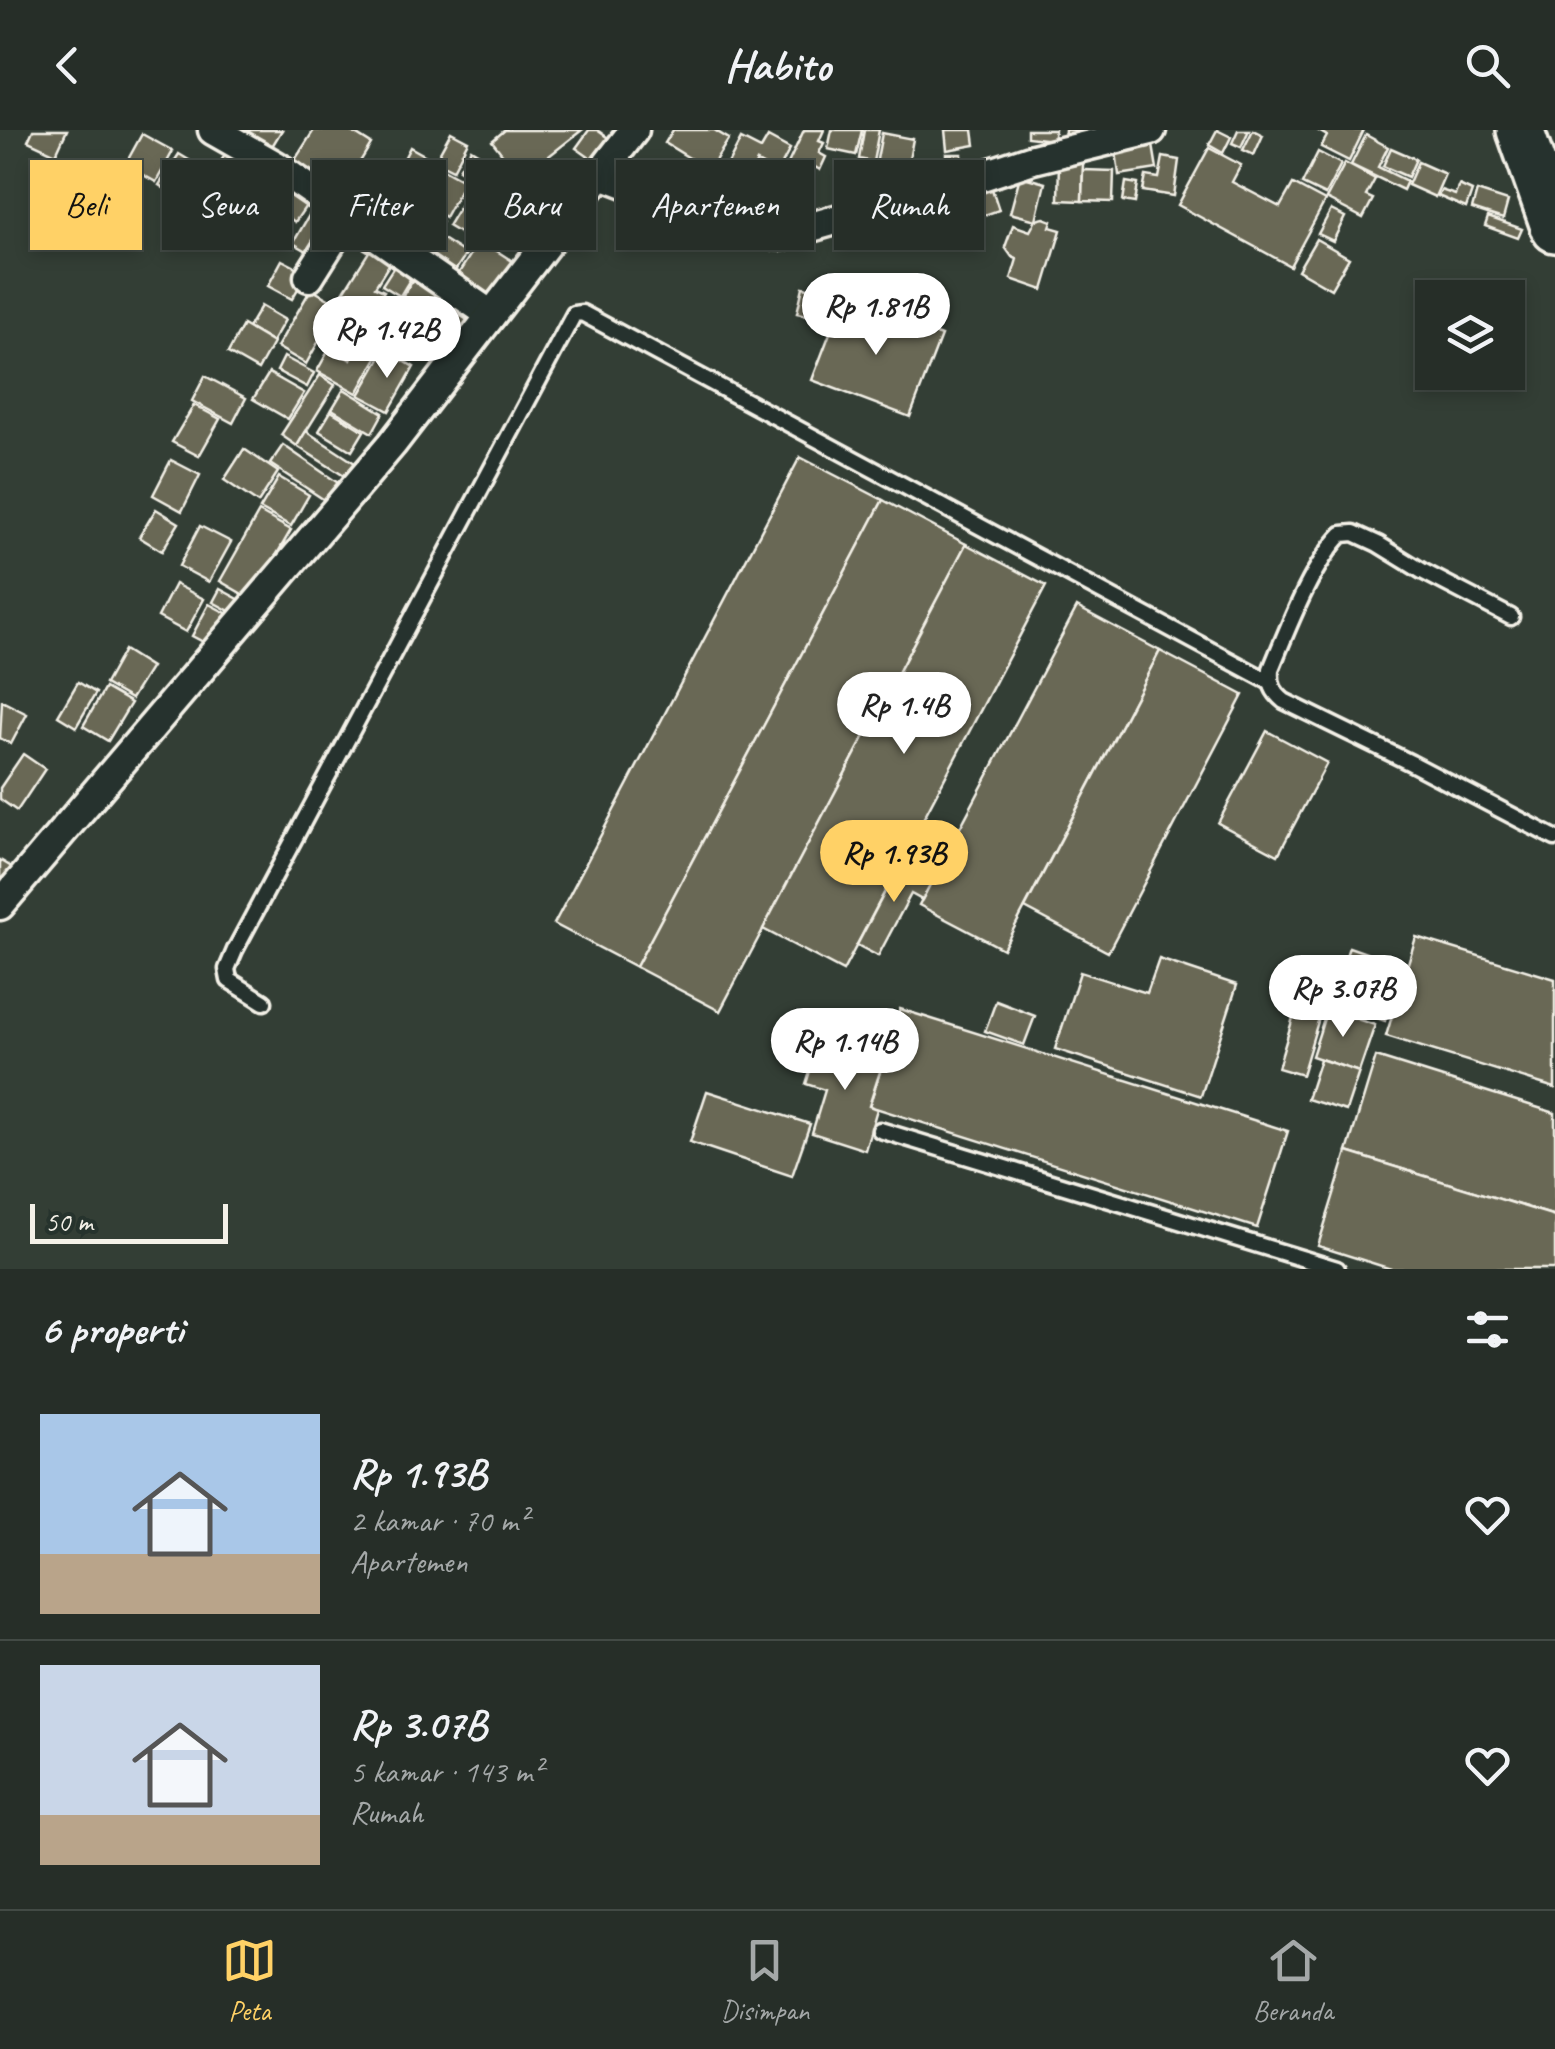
<!DOCTYPE html>
<html lang="id">
<head>
<meta charset="utf-8">
<style>
	body { margin:0; font-family:Caveat,sans-serif; background:#2e3630; color:#f1f3f6; height:100vh; display:flex; flex-direction:column; font-size:38px; white-space:nowrap }
	* { box-sizing:border-box; margin:0 }
	p { font-size:32px; color:#a4a8a8 }
	.icon { flex:none; width:55px; height:55px; fill:none; stroke:currentColor; stroke-width:2; stroke-linecap:round; stroke-linejoin:round }
	.map { position:relative; height:1139px; overflow:hidden }
	.sheet { display:flex; flex-direction:column; background:#262e28; flex:1 }
	.sheet>* { flex:none }
	.hud { position:absolute; left:30px; top:30px; width:1000px; height:90px; display:flex; gap:20px }
	.controls { position:absolute; left:1415px; top:150px; display:grid; gap:20px }
	.controls a { display:grid; place-items:center; width:110px; height:110px; border-radius:0px; background:#262e28; box-shadow:0 5px 15px #0003,0 0 0 2px #424a45; font-size:50px }
	.scale { position:absolute; left:30px; bottom:25px; width:198px; box-sizing:border-box; padding-left:10px; border:5px solid #f4f1e8; border-top:0; font-size:28px; line-height:35px; white-space:nowrap; color:#f4f1e8; -webkit-text-stroke:8px #26332d; paint-order:stroke }
	.price { position:absolute; translate:-50% -85px; padding:0 22px; border-radius:35px; background:#fff; color:#222; font-size:32px; line-height:65px; filter:drop-shadow(0 2px 5px #0008) }
	.price::after { content:''; position:absolute; left:50%; top:60px; width:30px; height:22px; margin-left:-15px; background:inherit; clip-path:polygon(0 0,100% 0,50% 100%) }
	.price.active { background:#ffd166; color:#111 }
	ul { padding:0; list-style:none }
	li { display:flex; align-items:center; gap:30px; height:250px; padding:0 40px }
	li+li { border-top:2px solid #424a45 }
	li span { display:grid; place-items:center; flex:none; width:280px; height:200px; border-radius:0px; color:#555 }
	li>.icon { margin-inline-start:auto }
	span .icon { width:120px; height:120px; fill:#fffc; stroke-width:1 }
	li b { font-size:42px }
	h2 { display:flex; justify-content:space-between; align-items:center; height:120px; padding:0 40px; font-size:42px }
	.chip { padding:0 35px; border-radius:0px; background:#262e28; box-shadow:0 5px 15px #0003,0 0 0 2px #424a45; font-size:35px; line-height:90px }
	.chip.active { background:#ffd166; color:#111 }
	header { display:flex; justify-content:space-between; align-items:center; height:130px; padding:0 40px; background:#262e28; font-size:45px; font-weight:800 }
	.tabs { display:flex; justify-content:space-around; align-items:center; height:140px; border-top:2px solid #424a45; background:#262e28; font-size:28px; color:#a4a8a8 }
	.tabs a { display:grid; justify-items:center; gap:5px }
	.tabs .active { color:#ffd166 }
	.map>svg:first-child { display:block }
	.building { fill:#696854; stroke:#f4f1e8; stroke-width:2.5 }
	.lines { fill:none; stroke-linecap:round; stroke-linejoin:round }
	.service-casing { stroke:#f4f1e8; stroke-width:21 }
	.minor-casing { stroke:#f4f1e8; stroke-width:35 }
	.primary-casing { stroke:#f4f1e8; stroke-width:52 }
	.service { stroke:#26332d; stroke-width:14 }
	.minor { stroke:#26332d; stroke-width:28 }
	.primary { stroke:#26332d; stroke-width:45 }
</style>
</head>
<body>
<header><svg class="icon" aria-label="back" viewBox="0 0 24 24"><path d="M15 5l-7 7 7 7"/></svg>Habito<svg class="icon" aria-label="search" viewBox="0 0 24 24"><circle cx="10" cy="10" r="6"/><path d="M15 15l6 6"/></svg></header>
<div class="map">
<svg width="1555" height="1139" viewBox="0 0 1555 1139">
	<rect width="100%" height="100%" fill="#333e35"/>
	<filter id="ink" filterUnits="userSpaceOnUse"><feTurbulence type="fractalNoise" baseFrequency=".01" numOctaves="2"/><feDisplacementMap in="SourceGraphic" scale="20" xChannelSelector="R" yChannelSelector="G"/><feConvolveMatrix kernelMatrix="1 2 1 2 8 2 1 2 1" color-interpolation-filters="sRGB"/></filter>
	<g filter="url(#ink)">
		<g class="building">
			<polygon points="33,0 67,0 56,24 28,11"/>
			<polygon points="239,0 282,0 268,23"/>
			<polygon points="314,0 349,0 371,14 339,66 291,36"/>
			<polygon points="505,0 582,0 521,48 492,11"/>
			<polygon points="589,0 597,0 611,10 596,32 576,18"/>
			<polygon points="673,0 714,0 729,9 709,40 665,13"/>
			<polygon points="804,0 824,0 819,11 824,13 819,23 826,27 820,40 815,37 808,52 785,40"/>
			<polygon points="832,0 862,0 856,25 828,19"/>
			<polygon points="864,0 879,0 873,32 859,29"/>
			<polygon points="945,0 973,0 975,15 947,20"/>
			<polygon points="1027,0 1055,0 1053,10 1027,7"/>
			<polygon points="1065,0 1085,0 1084,12 1064,11"/>
			<polygon points="1217,0 1231,7 1223,23 1209,15"/>
			<polygon points="1238,0 1249,0 1241,17 1232,13"/>
			<polygon points="1253,0 1263,5 1254,25 1243,20"/>
			<polygon points="1317,0 1364,0 1349,31 1321,17 1327,6"/>
			<polygon points="451,2 468,11 453,40 435,31"/>
			<polygon points="882,3 913,9 905,51 874,45"/>
			<polygon points="142,4 173,21 156,52 125,35"/>
			<polygon points="1366,5 1388,17 1378,37 1407,51 1403,60 1351,35"/>
			<polygon points="768,7 790,19 777,43 757,32 749,46 728,34 741,9 761,19"/>
			<polygon points="232,14 256,30 240,54 245,58 229,84 199,65"/>
			<polygon points="1153,15 1157,39 1119,45 1116,21"/>
			<polygon points="410,17 435,31 420,60 395,46"/>
			<polygon points="1209,18 1241,35 1232,52 1280,77 1293,54 1325,71 1290,136 1178,75"/>
			<polygon points="1391,18 1416,29 1408,47 1383,36"/>
			<polygon points="471,19 492,32 480,52 459,39"/>
			<polygon points="1318,22 1341,34 1325,65 1302,54"/>
			<polygon points="179,24 207,41 188,73 159,55"/>
			<polygon points="946,24 962,24 962,45 947,46"/>
			<polygon points="1163,27 1179,30 1174,66 1143,61 1146,46 1159,48"/>
			<polygon points="687,29 705,38 697,55 678,45"/>
			<polygon points="757,32 787,49 772,76 742,60"/>
			<polygon points="1059,32 1083,33 1082,71 1058,70"/>
			<polygon points="1418,32 1445,44 1435,67 1408,55"/>
			<polygon points="1345,33 1375,49 1366,66 1373,69 1363,88 1326,69"/>
			<polygon points="496,34 515,46 497,75 478,64"/>
			<polygon points="541,34 571,51 561,68 531,51"/>
			<polygon points="436,35 465,51 445,87 417,71"/>
			<polygon points="727,38 744,48 733,64 728,61 723,68 712,62"/>
			<polygon points="1083,40 1114,41 1113,72 1082,71"/>
			<polygon points="1002,46 1005,54 992,59 999,80 956,95 946,64"/>
			<polygon points="1020,46 1045,53 1036,90 1010,83"/>
			<polygon points="283,47 312,67 295,92 266,72"/>
			<polygon points="517,49 530,57 514,84 500,76"/>
			<polygon points="1126,52 1138,54 1135,73 1123,71"/>
			<polygon points="1459,55 1472,61 1466,78 1438,66 1441,60 1455,65"/>
			<polygon points="381,58 411,76 393,108 362,90"/>
			<polygon points="536,60 565,78 545,112 516,94"/>
			<polygon points="1477,61 1508,71 1503,89 1472,79"/>
			<polygon points="468,63 493,78 473,111 448,96"/>
			<polygon points="315,75 337,88 316,126 293,113"/>
			<polygon points="418,77 442,92 419,129 396,114"/>
			<polygon points="1331,80 1345,87 1333,111 1318,104"/>
			<polygon points="1488,87 1522,99 1518,108 1485,96"/>
			<polygon points="1044,88 1052,91 1050,97 1061,100 1043,160 1011,149 1017,129 1012,127 1005,117 1013,95 1030,101 1036,90"/>
			<polygon points="356,97 376,108 368,121 348,109"/>
			<polygon points="441,108 466,124 449,150 424,134"/>
			<polygon points="1316,109 1349,128 1331,159 1298,140"/>
			<polygon points="480,110 520,136 492,181 451,155"/>
			<polygon points="375,112 395,125 375,157 384,161 369,184 341,166"/>
			<polygon points="400,127 417,138 400,166 382,155"/>
			<polygon points="282,130 307,143 292,169 268,156"/>
			<polygon points="416,144 454,167 438,194 400,170"/>
			<polygon points="803,157 822,161 815,187 797,183"/>
			<polygon points="311,159 339,175 306,234 277,217"/>
			<polygon points="843,169 941,206 910,287 812,250"/>
			<polygon points="261,176 285,190 272,212 248,198"/>
			<polygon points="341,176 367,191 350,220 325,205"/>
			<polygon points="453,181 477,196 465,216 441,201"/>
			<polygon points="412,182 437,196 418,230 393,216"/>
			<polygon points="243,195 273,213 258,240 228,223"/>
			<polygon points="365,204 384,215 357,263 317,241 330,218 351,230"/>
			<polygon points="385,220 414,237 389,281 359,265"/>
			<polygon points="284,227 314,243 307,257 277,241"/>
			<polygon points="269,243 304,263 288,289 253,269"/>
			<polygon points="320,245 335,255 297,316 281,305"/>
			<polygon points="205,246 246,268 233,293 192,271"/>
			<polygon points="344,259 383,283 372,303 332,279"/>
			<polygon points="194,275 220,289 199,326 172,312"/>
			<polygon points="331,281 364,301 352,321 319,301"/>
			<polygon points="306,301 358,335 349,349 297,316"/>
			<polygon points="283,315 344,357 332,375 270,334"/>
			<polygon points="244,319 278,342 258,373 224,350"/>
			<polygon points="800,327 883,370 636,837 554,794"/>
			<polygon points="171,330 200,345 182,381 153,365"/>
			<polygon points="279,347 309,365 291,396 260,379"/>
			<polygon points="883,370 966,414 720,881 636,837"/>
			<polygon points="156,379 179,393 162,421 139,407"/>
			<polygon points="259,382 291,400 251,469 220,451"/>
			<polygon points="200,396 231,412 209,452 179,436"/>
			<polygon points="966,414 1046,456 843,841 763,799"/>
			<polygon points="175,454 204,469 186,502 158,487"/>
			<polygon points="220,459 244,472 237,485 213,472"/>
			<polygon points="209,474 230,485 213,517 192,506"/>
			<polygon points="1077,477 1160,521 1003,819 919,775"/>
			<polygon points="124,520 151,537 131,569 105,554"/>
			<polygon points="1160,521 1243,565 1108,822 1025,778"/>
			<polygon points="78,552 96,563 76,597 58,586"/>
			<polygon points="105,558 131,573 108,611 83,596"/>
			<polygon points="2,571 27,584 11,614 0,608"/>
			<polygon points="1267,601 1327,633 1278,725 1218,693"/>
			<polygon points="23,624 45,639 17,681 0,669 0,658"/>
			<polygon points="0,730 15,739 0,760"/>
			<polygon points="902,730 934,747 922,770 911,764 878,826 857,815"/>
			<polygon points="1416,807 1555,849 1555,958 1386,906"/>
			<polygon points="1349,817 1372,825 1353,882 1330,874"/>
			<polygon points="1159,829 1237,855 1201,966 1055,919 1080,842 1147,863"/>
			<polygon points="1309,834 1333,841 1302,945 1278,938"/>
			<polygon points="1370,841 1398,851 1385,891 1356,881"/>
			<polygon points="996,871 1035,886 1024,915 985,901"/>
			<polygon points="900,879 1288,1001 1257,1098 869,976"/>
			<polygon points="1327,879 1375,895 1359,942 1312,926"/>
			<polygon points="820,909 884,929 869,976 877,979 865,1020 812,1003 825,960 806,954"/>
			<polygon points="1376,927 1555,983 1555,1086 1347,1022"/>
			<polygon points="1320,929 1359,942 1346,981 1307,969"/>
			<polygon points="707,961 810,994 792,1046 690,1012"/>
			<polygon points="1347,1022 1555,1086 1555,1139 1391,1139 1318,1116"/>
		</g>
		<g class="lines">
			<defs>
				<g id="service">
					<path d="M1511,487L1422,441L1378,414L1354,403L1342,404C1311,436 1288,498 1271,539C1270,554 1272,561 1284,571L1411,633L1555,708"/>
					<polyline points="264,872 229,850 227,839 235,820 574,184 582,183 1270,552"/>
					<polyline points="880,1000 1337,1139"/>
				</g>
				<g id="minor">
					<polyline points="213,0 276,36 491,185"/>
					<polyline points="601,44 758,104 783,105 937,61 1033,29 1151,0"/>
					<polyline points="309,147 348,85"/>
					<polyline points="0,775 392,314 634,0"/>
				</g>
				<polyline id="primary" points="1520,0 1555,99"/>
			</defs>
			<use href="#service" class="service-casing"/>
			<use href="#minor" class="minor-casing"/>
			<use href="#primary" class="primary-casing"/>
			<use href="#service" class="service"/>
			<use href="#minor" class="minor"/>
			<use href="#primary" class="primary"/>
		</g>
	</g>
</svg>
<div class="controls">
<a><svg class="icon" aria-label="layers" viewBox="0 0 24 24"><path d="M12 4l9 5-9 5-9-5zM3 14l9 5 9-5"/></svg></a>
</div>
<div class="scale">50 m</div>
<b class="price" style="left:876px;top:228px">Rp 1.81B</b>
<b class="price" style="left:387px;top:251px">Rp 1.42B</b>
<b class="price" style="left:904px;top:627px">Rp 1.4B</b>
<b class="price active" style="left:894px;top:775px">Rp 1.93B</b>
<b class="price" style="left:1343px;top:910px">Rp 3.07B</b>
<b class="price" style="left:845px;top:963px">Rp 1.14B</b>
<div class="hud">
<a class="chip active">Beli</a>
<a class="chip">Sewa</a>
<a class="chip">Filter</a>
<a class="chip">Baru</a>
<a class="chip">Apartemen</a>
<a class="chip">Rumah</a>
</div>
</div>
<section class="sheet">
<h2>6 properti<svg class="icon" aria-label="filters" viewBox="0 0 24 24"><path d="M4 7h16M4 17h16"/><circle cx="9" cy="7" r="2"/><circle cx="15" cy="17" r="2"/></svg></h2>
<ul>
<li><span style="background:linear-gradient(#a9c7e8 70%,#b9a48a 0)"><svg class="icon" aria-label="home" viewBox="0 0 24 24"><path d="M3 11l9-7 9 7M6 9v11h12V9"/></svg></span><div><b>Rp 1.93B</b><p>2 kamar · 70 m²</p><p>Apartemen</p></div><svg class="icon" aria-label="heart" viewBox="0 0 24 24"><path d="M12 20l-8-8c-3-5 5-10 8-4 3-6 11-1 8 4z"/></svg></li>
<li><span style="background:linear-gradient(#c9d6e8 75%,#b9a48a 0)"><svg class="icon" aria-label="home" viewBox="0 0 24 24"><path d="M3 11l9-7 9 7M6 9v11h12V9"/></svg></span><div><b>Rp 3.07B</b><p>5 kamar · 143 m²</p><p>Rumah</p></div><svg class="icon" aria-label="heart" viewBox="0 0 24 24"><path d="M12 20l-8-8c-3-5 5-10 8-4 3-6 11-1 8 4z"/></svg></li>
</ul>
</section>
<nav class="tabs">
<a class="active"><svg class="icon" aria-label="map" viewBox="0 0 24 24"><path d="M3 6l6-2 6 2 6-2v14l-6 2-6-2-6 2zM9 4v14M15 6v14"/></svg>Peta</a>
<a><svg class="icon" aria-label="saved" viewBox="0 0 24 24"><path d="M7 4h10v16l-5-4-5 4z"/></svg>Disimpan</a>
<a><svg class="icon" aria-label="home" viewBox="0 0 24 24"><path d="M3 11l9-7 9 7M6 9v11h12V9"/></svg>Beranda</a>
</nav>
</body>
</html>
